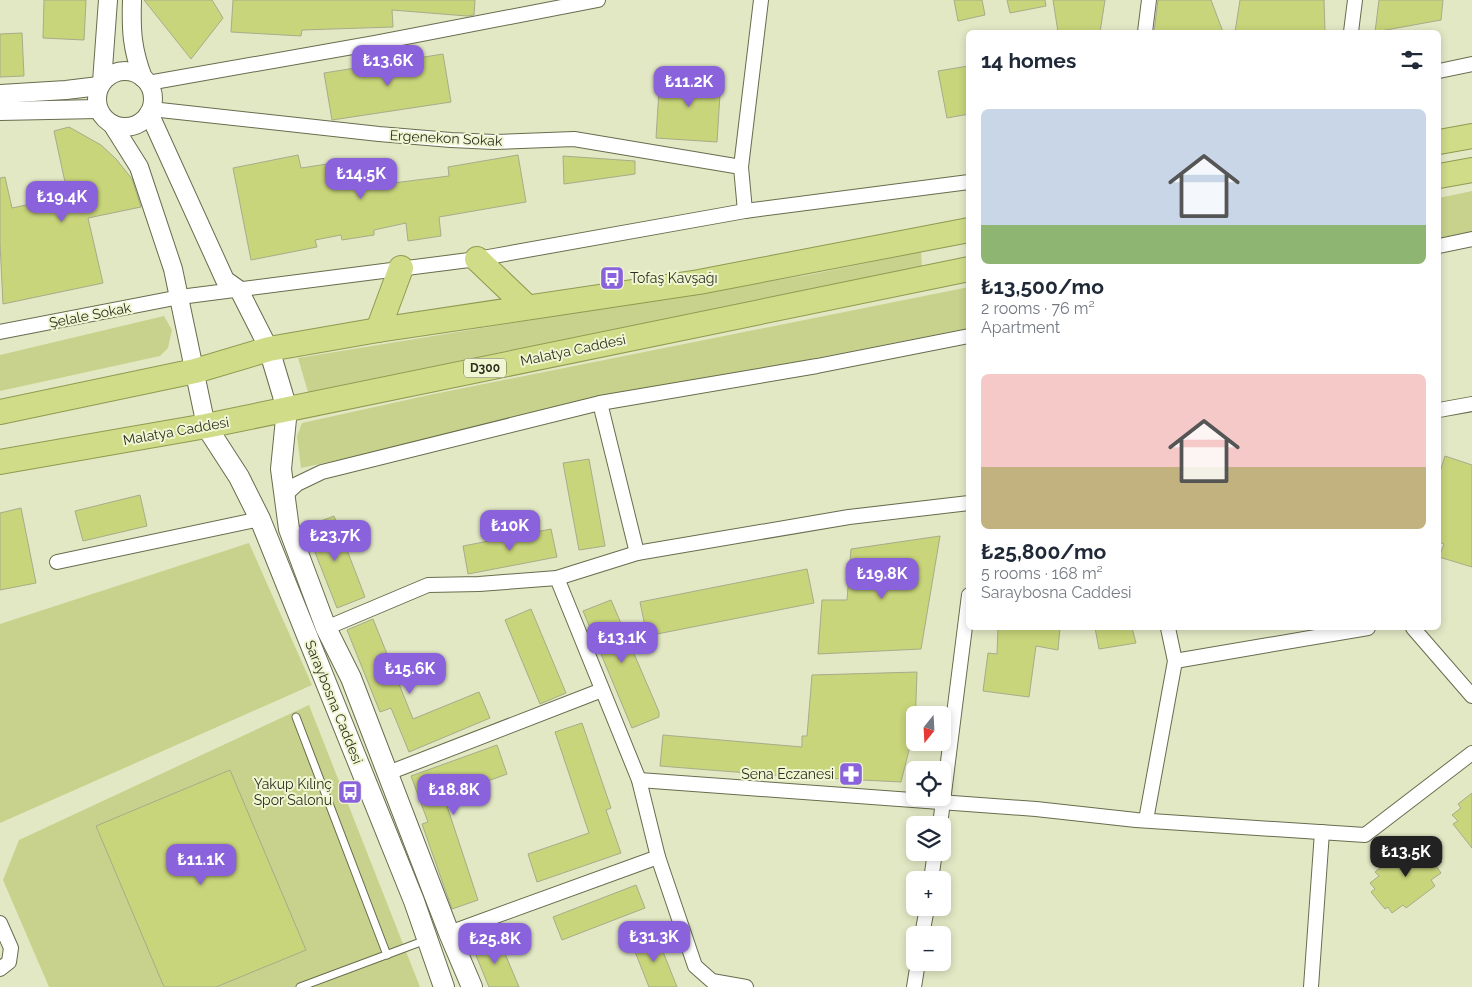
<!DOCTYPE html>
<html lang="en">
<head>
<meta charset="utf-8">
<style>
	body { margin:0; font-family:Raleway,sans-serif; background:#f6f6f7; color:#1f2937; height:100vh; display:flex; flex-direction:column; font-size:19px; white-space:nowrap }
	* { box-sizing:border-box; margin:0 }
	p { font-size:16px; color:#747a83 }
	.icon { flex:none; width:28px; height:28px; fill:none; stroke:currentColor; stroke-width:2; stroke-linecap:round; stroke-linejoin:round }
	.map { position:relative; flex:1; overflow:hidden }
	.drawer { position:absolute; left:966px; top:30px; width:475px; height:600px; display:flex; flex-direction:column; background:#fff; border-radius:8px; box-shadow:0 2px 8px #0003 }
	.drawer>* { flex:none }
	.needle { width:32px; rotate:198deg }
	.fabs { position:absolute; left:906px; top:706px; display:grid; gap:10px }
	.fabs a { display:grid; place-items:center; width:45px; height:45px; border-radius:8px; background:#fff; box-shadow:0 2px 8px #0003; font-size:25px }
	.price { position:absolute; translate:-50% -42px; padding:0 11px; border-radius:10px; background:#8a62dc; color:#fff; font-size:16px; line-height:32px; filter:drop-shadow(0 1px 2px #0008) }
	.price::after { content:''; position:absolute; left:50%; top:30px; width:15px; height:11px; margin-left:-8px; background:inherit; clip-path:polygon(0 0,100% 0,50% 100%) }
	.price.selected { background:#222; color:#fff }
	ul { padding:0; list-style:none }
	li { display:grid; align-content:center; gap:10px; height:265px; padding:0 15px }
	li span { display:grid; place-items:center; height:155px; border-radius:8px; color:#555 }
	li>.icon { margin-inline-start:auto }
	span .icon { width:90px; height:90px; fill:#fffc; stroke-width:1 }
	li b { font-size:21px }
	h2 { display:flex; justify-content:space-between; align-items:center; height:60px; padding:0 15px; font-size:21px }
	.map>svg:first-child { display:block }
	.green { fill:#c8d28c }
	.building { fill:#c8d57a; stroke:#a7ac8a }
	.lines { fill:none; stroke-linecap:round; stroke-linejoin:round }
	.service-casing { stroke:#676d4d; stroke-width:9 }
	.minor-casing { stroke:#676d4d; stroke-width:16 }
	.tertiary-casing { stroke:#676d4d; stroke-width:20 }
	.secondary-casing { stroke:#676d4d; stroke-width:22 }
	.trunk-casing { stroke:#909a51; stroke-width:26 }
	.service { stroke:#fff; stroke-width:7 }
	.minor { stroke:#fff; stroke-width:14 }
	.tertiary { stroke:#fff; stroke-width:18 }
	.secondary { stroke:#fff; stroke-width:20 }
	.trunk { stroke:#d0dc88; stroke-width:24 }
	.labels { text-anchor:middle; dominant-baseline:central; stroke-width:4; stroke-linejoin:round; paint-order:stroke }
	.shield { fill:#eff6d1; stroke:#686b56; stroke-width:1 }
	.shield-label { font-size:12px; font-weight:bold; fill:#2e3022 }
	.street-label { font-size:14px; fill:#2e3022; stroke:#eff6d1 }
	.poi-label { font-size:14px; fill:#2e3022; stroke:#eff6d1; text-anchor:end }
</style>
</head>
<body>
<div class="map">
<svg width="1472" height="987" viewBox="0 0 1472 987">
	<rect width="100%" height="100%" fill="#e2e8c4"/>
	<g class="green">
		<polygon points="1472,191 1472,232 1439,238 1439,198"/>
		<polygon points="921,252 922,266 308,392 298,358 808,275"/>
		<polygon points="969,287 969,328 746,372 301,468 297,436 302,423 429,395"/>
		<polygon points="164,316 172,330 168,348 160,356 0,391 0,355"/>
		<polygon points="249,543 312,685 0,823 0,624"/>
		<polygon points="309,705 420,987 49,987 3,880 19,840"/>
	</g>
	<g class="building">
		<polygon points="44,0 86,0 84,40 43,38"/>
		<polygon points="144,0 212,0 223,18 191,59"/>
		<polygon points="233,0 475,0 474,15 467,16 392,10 393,27 302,30 301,36 231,32"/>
		<polygon points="954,0 982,0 985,15 958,21"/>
		<polygon points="1007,0 1045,0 1046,6 1010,13"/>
		<polygon points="1053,0 1105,0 1100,32 1058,32"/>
		<polygon points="1158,0 1211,0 1223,32 1154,32"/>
		<polygon points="1240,0 1324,0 1325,32 1235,32"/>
		<polygon points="1379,0 1443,0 1441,20 1375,32"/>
		<polygon points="22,33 24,76 0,77 0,34"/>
		<polygon points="443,54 451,102 332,120 324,73"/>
		<polygon points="968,66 969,114 947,118 938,71"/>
		<polygon points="660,74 721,78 717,142 656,138"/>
		<polygon points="69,127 101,145 116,159 132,179 141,207 88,218 103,283 3,304 0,243 0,178 5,177 12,208 68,196 54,131"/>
		<polygon points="298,155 301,168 347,161 379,160 385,184 449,176 448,167 518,155 526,202 439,217 441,236 408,241 406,223 374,230 374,235 342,240 341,235 315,240 317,247 251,260 233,168"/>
		<polygon points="563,156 635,161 635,174 564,184"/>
		<polygon points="1445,456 1472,465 1472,567 1439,557 1444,544 1439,542 1439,475"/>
		<polygon points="589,459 605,546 579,550 563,463"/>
		<polygon points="140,495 147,526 83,541 75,511"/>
		<polygon points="21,508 36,583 0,590 0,513"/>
		<polygon points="334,516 365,597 337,608 305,527"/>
		<polygon points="551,529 557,557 468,574 463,546"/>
		<polygon points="940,536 921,649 818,654 822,600 847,600 851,549"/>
		<polygon points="807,569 814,603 647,636 640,602"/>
		<polygon points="611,600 659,712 659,717 632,728 583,611"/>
		<polygon points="531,609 566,693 540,704 505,620"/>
		<polygon points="373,619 413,719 479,692 490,718 409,752 391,708 380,712 347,630"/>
		<polygon points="998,628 1060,628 1058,650 1036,646 1029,697 983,691 988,653 997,654"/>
		<polygon points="1095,628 1132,628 1136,643 1099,649"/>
		<polygon points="917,672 915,726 901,782 785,776 660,766 663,735 802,747 802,736 807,736 812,675"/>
		<polygon points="582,723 611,808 606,810 621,853 537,882 528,854 589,833 555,732"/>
		<polygon points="497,745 507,774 444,797 478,900 452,909 422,824 428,822 411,776"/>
		<polygon points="230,770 306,950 216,987 164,987 96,826"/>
		<polygon points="1472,793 1472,848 1453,824 1458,821 1452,815 1461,808 1458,804"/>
		<polygon points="1409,846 1414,852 1422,846 1429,855 1434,852 1442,862 1436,866 1441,873 1431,880 1435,886 1406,908 1403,905 1392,913 1388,907 1385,909 1371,892 1375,889 1370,883 1379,876 1375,872"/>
		<polygon points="636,885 645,908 562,940 553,917"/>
		<polygon points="656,934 677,987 649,987 632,944"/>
		<polygon points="498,937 519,987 489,987 473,948"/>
	</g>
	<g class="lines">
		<defs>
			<g id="service">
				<polyline points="296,717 387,955"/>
				<polyline points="300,987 426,940"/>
			</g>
			<g id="minor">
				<polyline points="1145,32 1149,0"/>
				<polyline points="1351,32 1355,0"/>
				<polyline points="1439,71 1472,64"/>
				<polyline points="148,83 375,43 598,0"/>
				<polyline points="151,109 379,134 451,140 494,142 574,139 741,167"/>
				<polyline points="745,211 741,167 761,0"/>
				<polyline points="1439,246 1472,239"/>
				<polyline points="0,332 180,297 477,259 745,211 969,182"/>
				<polyline points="600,403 637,553"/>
				<polyline points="1439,410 1472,404"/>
				<polyline points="284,496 297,484 322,472 600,403 817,366 969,336"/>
				<polyline points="57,562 260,519"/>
				<polyline points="557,578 639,780 658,857 695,966 712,981 746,987"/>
				<polyline points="326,628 428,585 479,584 557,578 637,553 849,517 969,503"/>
				<polyline points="1168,628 1175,661 1368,628"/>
				<polyline points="1413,628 1472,696"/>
				<polyline points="388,773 602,690"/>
				<polyline points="639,780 1036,809 1136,820 1365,835 1472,753"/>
				<polyline points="1146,820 1175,661"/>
				<polyline points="940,825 969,595"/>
				<polyline points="931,880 935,852"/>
				<polyline points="0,923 11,948 9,962 0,969"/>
				<polyline points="449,933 658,857"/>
				<polyline points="922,935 927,908"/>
				<polyline points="914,987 918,962"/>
				<polyline points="1311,987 1322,832"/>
			</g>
			<g id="tertiary">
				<path d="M132,0C131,31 132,49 143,78"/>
				<circle cx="125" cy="99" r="28"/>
				<polyline points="102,82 108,0"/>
				<polyline points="0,94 66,90 99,86"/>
				<polyline points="0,111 98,109"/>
				<polyline points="149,113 225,280 239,290 269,349"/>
				<polyline points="112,124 139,167 173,269 206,426"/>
			</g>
			<g id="secondary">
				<polyline points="269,349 287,409 281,469 289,529 326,628 351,678 449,933 472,987"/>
				<polyline points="206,426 239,477 260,519 414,901 444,987"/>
			</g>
			<g id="trunk">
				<polyline points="1439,142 1472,136"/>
				<polyline points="1439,176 1472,170"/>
				<polyline points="477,259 527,307"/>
				<polyline points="378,330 401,268"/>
				<polyline points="0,412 195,371 269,349 378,330 699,282 969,230"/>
				<polyline points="0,462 206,426 969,269"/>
			</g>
		</defs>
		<use href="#service" class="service-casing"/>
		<use href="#minor" class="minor-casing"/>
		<use href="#tertiary" class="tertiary-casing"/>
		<use href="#secondary" class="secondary-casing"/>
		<use href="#trunk" class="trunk-casing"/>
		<use href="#service" class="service"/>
		<use href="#minor" class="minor"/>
		<use href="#tertiary" class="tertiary"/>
		<use href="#secondary" class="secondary"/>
		<use href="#trunk" class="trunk"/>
	</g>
	<defs>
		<symbol id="bus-square" viewBox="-11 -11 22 22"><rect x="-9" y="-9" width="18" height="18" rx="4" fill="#8a62dc" stroke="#eff6d1"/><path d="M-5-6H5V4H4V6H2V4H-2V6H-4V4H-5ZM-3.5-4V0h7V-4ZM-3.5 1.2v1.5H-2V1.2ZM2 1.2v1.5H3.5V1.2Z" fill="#fff"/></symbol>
		<symbol id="pharmacy-square" viewBox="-11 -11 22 22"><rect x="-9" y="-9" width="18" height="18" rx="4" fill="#8a62dc" stroke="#eff6d1"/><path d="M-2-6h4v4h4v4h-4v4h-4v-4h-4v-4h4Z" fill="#fff"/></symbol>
	</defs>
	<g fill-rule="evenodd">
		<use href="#bus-square" x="598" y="264" width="28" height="28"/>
		<use href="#pharmacy-square" x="837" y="760" width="28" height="28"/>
		<use href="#bus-square" x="336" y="778" width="28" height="28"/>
	</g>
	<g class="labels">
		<rect class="shield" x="464" y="358.5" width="42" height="19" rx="4"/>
		<g class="shield-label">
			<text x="485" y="368">D300</text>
		</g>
		<g class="street-label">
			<text transform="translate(446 138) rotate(3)">Ergenekon Sokak</text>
			<text transform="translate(90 315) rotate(-11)">Şelale Sokak</text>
			<text transform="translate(573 350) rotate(-12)">Malatya Caddesi</text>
			<text transform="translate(176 431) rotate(-10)">Malatya Caddesi</text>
			<text transform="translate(334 702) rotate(68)">Saraybosna Caddesi</text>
		</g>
		<g class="poi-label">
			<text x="630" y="278" text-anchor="start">Tofaş Kavşağı</text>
			<text x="834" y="774">Sena Eczanesi</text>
			<text x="332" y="784">Yakup Kılınç<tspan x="332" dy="16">Spor Salonu</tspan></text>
		</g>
	</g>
</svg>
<div class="fabs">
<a><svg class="needle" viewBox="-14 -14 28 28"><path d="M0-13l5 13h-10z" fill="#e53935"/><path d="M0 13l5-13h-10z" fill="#747a83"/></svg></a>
<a><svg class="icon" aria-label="locate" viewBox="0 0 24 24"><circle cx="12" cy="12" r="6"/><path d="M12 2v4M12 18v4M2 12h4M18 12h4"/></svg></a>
<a><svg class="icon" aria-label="layers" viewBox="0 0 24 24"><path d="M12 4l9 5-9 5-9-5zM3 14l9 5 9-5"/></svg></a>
<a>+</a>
<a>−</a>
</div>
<b class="price" style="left:388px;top:87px">₺13.6K</b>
<b class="price" style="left:689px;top:108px">₺11.2K</b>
<b class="price" style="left:361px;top:200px">₺14.5K</b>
<b class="price" style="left:62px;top:223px">₺19.4K</b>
<b class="price" style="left:510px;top:552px">₺10K</b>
<b class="price" style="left:335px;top:562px">₺23.7K</b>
<b class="price" style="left:882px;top:600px">₺19.8K</b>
<b class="price" style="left:622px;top:664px">₺13.1K</b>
<b class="price" style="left:410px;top:695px">₺15.6K</b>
<b class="price" style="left:454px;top:816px">₺18.8K</b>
<b class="price selected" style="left:1406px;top:878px">₺13.5K</b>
<b class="price" style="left:201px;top:886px">₺11.1K</b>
<b class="price" style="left:654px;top:963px">₺31.3K</b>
<b class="price" style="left:495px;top:965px">₺25.8K</b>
<section class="drawer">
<h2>14 homes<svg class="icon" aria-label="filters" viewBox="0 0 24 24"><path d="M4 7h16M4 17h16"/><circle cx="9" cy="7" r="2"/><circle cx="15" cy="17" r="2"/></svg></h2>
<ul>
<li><span style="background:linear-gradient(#c9d6e8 75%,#8fb573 0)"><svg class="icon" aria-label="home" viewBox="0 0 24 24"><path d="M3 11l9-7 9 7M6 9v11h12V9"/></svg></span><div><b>₺13,500/mo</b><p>2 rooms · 76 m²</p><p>Apartment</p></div></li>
<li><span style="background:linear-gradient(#f6c9c9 60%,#c2b280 0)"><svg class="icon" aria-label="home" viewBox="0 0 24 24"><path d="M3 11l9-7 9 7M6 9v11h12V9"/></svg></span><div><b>₺25,800/mo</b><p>5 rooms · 168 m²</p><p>Saraybosna Caddesi</p></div></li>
</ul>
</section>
</div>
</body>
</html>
